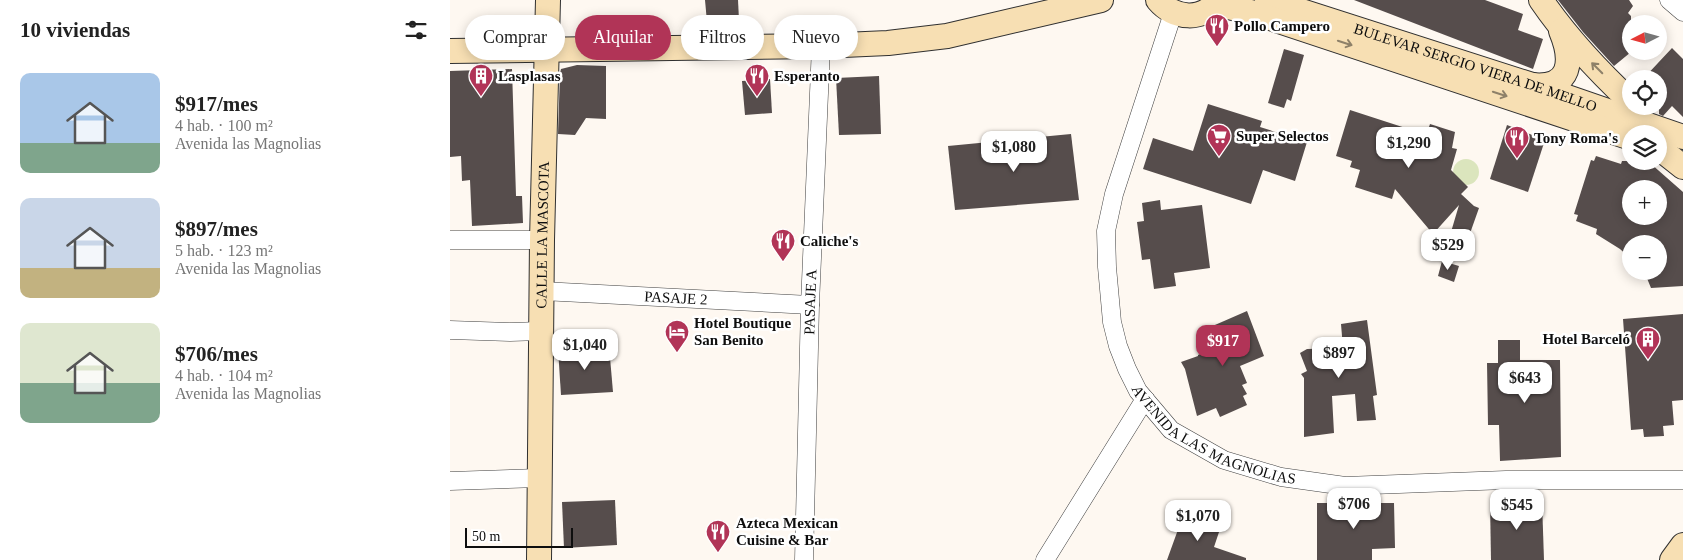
<!DOCTYPE html>
<html lang="es">
<head>
<meta charset="utf-8">
<style>
	body { margin:0; font-family:"Times New Roman",serif; background:#f2f2f2; color:#222; height:100vh; display:flex; flex-direction:column; font-size:19px; white-space:nowrap }
	* { box-sizing:border-box; margin:0 }
	p { font-size:16px; color:#767676 }
	.icon { flex:none; width:28px; height:28px; fill:none; stroke:currentColor; stroke-width:2; stroke-linecap:round; stroke-linejoin:round }
	.map { position:relative; flex:1; overflow:hidden }
	.panel { display:flex; flex-direction:column; background:#fff; width:450px }
	.panel>* { flex:none }
	.banner { position:absolute; left:15px; top:15px; width:475px; height:45px; display:flex; gap:10px }
	.needle { width:32px; rotate:264deg }
	.buttons { position:absolute; left:1172px; top:15px; display:grid; gap:10px }
	.buttons a { display:grid; place-items:center; width:45px; height:45px; border-radius:50%; background:#fff; box-shadow:0 2px 12px #0003; font-size:25px }
	.scale { position:absolute; left:15px; bottom:12px; width:108px; box-sizing:border-box; padding-left:5px; border:2px solid #0e0e0e; border-top:0; font-size:14px; line-height:18px; white-space:nowrap; color:#0e0e0e; -webkit-text-stroke:4px #fff; paint-order:stroke }
	.price { position:absolute; translate:-50% -42px; padding:0 11px; border-radius:10px; background:#fff; color:#222; font-size:16px; line-height:32px; filter:drop-shadow(0 1px 2px #0008) }
	.price::after { content:''; position:absolute; left:50%; top:30px; width:15px; height:11px; margin-left:-8px; background:inherit; clip-path:polygon(0 0,100% 0,50% 100%) }
	.price.selected { background:#b13457; color:#fff }
	ul { padding:0; list-style:none }
	li { display:flex; align-items:center; gap:15px; height:125px; padding:0 20px }
	li span { display:grid; place-items:center; flex:none; width:140px; height:100px; border-radius:10px; color:#555 }
	li>.icon { margin-inline-start:auto }
	span .icon { width:60px; height:60px; fill:#fffc; stroke-width:1 }
	li b { font-size:21px }
	h2 { display:flex; justify-content:space-between; align-items:center; height:60px; padding:0 20px; font-size:21px }
	.chip { padding:0 18px; border-radius:22px; background:#fff; box-shadow:0 2px 12px #0003; font-size:18px; line-height:45px }
	.chip.selected { background:#b13457; color:#fff }
	main { display:flex; flex:1; min-height:0 }
	.map>svg:first-child { display:block }
	.green { fill:#dbe5bd }
	.building { fill:#564d4c; fill-rule:evenodd }
	.lines { fill:none; stroke-linecap:round; stroke-linejoin:round }
	.street-casing { stroke:#414141; stroke-width:19 }
	.secondary-casing { stroke:#303030; stroke-width:26 }
	.street { stroke:#fff; stroke-width:18 }
	.secondary { stroke:#f7dfb3; stroke-width:24 }
	.oneway { stroke:#8e8169 }
	.labels { text-anchor:middle; dominant-baseline:central; stroke-width:5; stroke-linejoin:round; paint-order:stroke }
	.poi-label { font-size:15px; font-weight:bold; fill:#0e0e0e; stroke:#fff; text-anchor:start }
	.street-label { font-size:15px; fill:#0e0e0e; stroke:#fff }
</style>
</head>
<body>
<main>
<section class="panel">
<h2>10 viviendas<svg class="icon" aria-label="filters" viewBox="0 0 24 24"><path d="M4 7h16M4 17h16"/><circle cx="9" cy="7" r="2"/><circle cx="15" cy="17" r="2"/></svg></h2>
<ul>
<li><span style="background:linear-gradient(#a9c7e8 70%,#7fa58c 0)"><svg class="icon" aria-label="home" viewBox="0 0 24 24"><path d="M3 11l9-7 9 7M6 9v11h12V9"/></svg></span><div><b>$917/mes</b><p>4 hab. · 100 m²</p><p>Avenida las Magnolias</p></div></li>
<li><span style="background:linear-gradient(#c9d6e8 70%,#c2b280 0)"><svg class="icon" aria-label="home" viewBox="0 0 24 24"><path d="M3 11l9-7 9 7M6 9v11h12V9"/></svg></span><div><b>$897/mes</b><p>5 hab. · 123 m²</p><p>Avenida las Magnolias</p></div></li>
<li><span style="background:linear-gradient(#dfe7d0 60%,#7fa58c 0)"><svg class="icon" aria-label="home" viewBox="0 0 24 24"><path d="M3 11l9-7 9 7M6 9v11h12V9"/></svg></span><div><b>$706/mes</b><p>4 hab. · 104 m²</p><p>Avenida las Magnolias</p></div></li>
</ul>
</section>
<div class="map">
<svg width="1233" height="560" viewBox="0 0 1233 560">
	<rect width="100%" height="100%" fill="#fef8f1"/>
	<circle class="green" cx="1016" cy="172" r="13"/>
	<g class="building">
		<polygon points="255,0 288,0 289,20 257,22"/>
		<polygon points="904,0 1035,0 1073,14 1068,30 1093,39 1083,69"/>
		<polygon points="1108,0 1179,0 1183,6 1178,13 1181,16 1181,52 1164,66 1133,32"/>
		<polygon points="1222,48 1233,59 1233,117 1222,106 1213,116 1209,114 1209,79 1193,79"/>
		<polygon points="834,49 854,55 841,101 837,99 834,108 818,103"/>
		<polygon points="127,65 156,66 156,119 136,118 125,135 108,134 110,73 111,69"/>
		<polygon points="62,69 66,196 72,196 73,223 22,226 20,180 12,181 11,156 0,157 0,71"/>
		<polygon points="429,76 431,134 389,135 386,78"/>
		<polygon points="320,79 322,113 295,115 292,81"/>
		<polygon points="758,104 812,121 810,127 857,142 845,181 813,170 801,204 693,169 703,138 743,151"/>
		<polygon points="900,110 974,134 976,127 979,127 980,124 1005,132 1002,148 1007,149 1001,170 1018,187 1011,194 1024,206 1029,208 1018,239 1001,232 1009,205 983,234 945,189 942,199 905,187 910,170 900,167 902,161 886,156"/>
		<polygon points="1057,125 1095,140 1078,192 1040,179"/>
		<polygon points="621,134 629,200 505,210 498,146"/>
		<path d="M1146,156L1171,164L1172,161H1195L1200,163L1233,192V286L1201,288L1194,271H1209V244H1181V259L1170,249L1146,234L1147,229L1126,221L1128,215L1124,214L1141,160L1144,161ZM1181,189H1209V216H1181Z"/>
		<polygon points="710,200 711,210 752,205 760,268 724,273 726,286 704,289 700,259 692,260 687,222 694,221 692,203"/>
		<polygon points="992,261 1009,266 1004,282 988,276"/>
		<polygon points="797,311 814,356 790,366 797,383 792,385 797,394 793,396 797,405 770,417 766,408 747,416 735,369 731,362 748,356 748,355 766,347 758,328"/>
		<polygon points="1233,314 1233,400 1222,401 1224,425 1213,426 1214,436 1194,437 1193,429 1181,430 1173,319"/>
		<polygon points="917,320 927,395 923,396 926,420 907,421 905,394 882,396 884,433 854,437 854,378 851,374 857,371 850,353 857,349 893,348 891,324"/>
		<polygon points="1048,340 1070,340 1070,360 1110,360 1111,457 1050,461 1049,425 1038,425 1037,363 1048,363"/>
		<polygon points="159,346 163,392 111,395 108,349"/>
		<polygon points="165,500 167,545 114,548 112,502"/>
		<polygon points="1092,501 1094,560 1041,560 1040,502"/>
		<polygon points="867,503 944,503 945,548 922,549 922,560 867,560"/>
		<polygon points="734,513 771,526 764,547 796,558 796,560 717,560"/>
	</g>
	<g class="lines">
		<defs>
			<g id="street">
				<polyline points="1219,0 1233,12"/>
				<path id="s1" d="M723,13L664,194L656,231L657,267L662,322L668,346L677,369L688,391L721,430L774,460L831,477L895,486L1056,480H1233"/>
				<polyline points="0,240 92,240"/>
				<path id="s2" d="M92,291L360,305"/>
				<polyline points="0,330 60,332 91,331"/>
				<polyline points="0,481 89,478"/>
				<path id="s3" d="M354,560L360,305L371,46"/>
				<polyline points="595,560 695,399"/>
			</g>
			<g id="secondary">
				<path d="M708,0C724,19 753,22 768,0"/>
				<path id="s4" d="M817,0L1082,85L1233,137"/>
				<path d="M1091,0C1117,38 1148,71 1181,102"/>
				<polyline points="765,4 805,13 1181,138"/>
				<polyline points="0,51 371,46 438,43 497,36 651,0"/>
				<path d="M1082,85C1122,89 1123,60 1111,31"/>
				<polyline points="1209,148 1233,167"/>
				<path id="s5" d="M89,560L92,240L98,0"/>
				<polyline points="1222,560 1233,545"/>
			</g>
		</defs>
		<use href="#street" class="street-casing"/>
		<use href="#secondary" class="secondary-casing"/>
		<use href="#street" class="street"/>
		<use href="#secondary" class="secondary"/>
	</g>
	<defs><path id="oneway-shaft" d="M-6 0H5M1.5-3L5.5 0L1.5 3" fill="none" stroke-width="1.6" stroke-linecap="round" stroke-linejoin="round" transform="scale(1.25)"/></defs>
	<g class="oneway">
		<use href="#oneway-shaft" transform="translate(895 43) rotate(18)"/>
		<use href="#oneway-shaft" transform="translate(1147 68) rotate(-135)"/>
		<use href="#oneway-shaft" transform="translate(1050 94) rotate(18)"/>
	</g>
	<defs>
		<symbol id="restaurant-pin" viewBox="-11 -11 22 30"><path d="M0 17L-7.5 6A9.5 9.5 0 1 1 7.5 6Z" fill="#b13457" stroke="#fff"/><path d="M-5-6h1v4h1v-4h1v4h1v-4h1v5L-1.5 .5V6h-2V.5L-5-1ZM5-6V6H3V1.5H1.5Q1.5-4 5-6Z" fill="#fff"/></symbol>
		<symbol id="building-pin" viewBox="-11 -11 22 30"><path d="M0 17L-7.5 6A9.5 9.5 0 1 1 7.5 6Z" fill="#b13457" stroke="#fff"/><path d="M-4-6H4V6H1V3H-1V6H-4ZM-2.5-4.3h1.7v1.8h-1.7ZM.8-4.3h1.7v1.8H.8ZM-2.5-1h1.7V.8h-1.7ZM.8-1h1.7V.8H.8Z" fill="#fff"/></symbol>
		<symbol id="supermarket-pin" viewBox="-11 -11 22 30"><path d="M0 17L-7.5 6A9.5 9.5 0 1 1 7.5 6Z" fill="#b13457" stroke="#fff"/><path d="M-6-5.5h2.5l.6 2H6L4.5 2H-2.5L-4.4-4H-6ZM-1.5 3.2a1.3 1.3 0 1 0 .1 0ZM3 3.2a1.3 1.3 0 1 0 .1 0Z" fill="#fff"/></symbol>
		<symbol id="hotel-pin" viewBox="-11 -11 22 30"><path d="M0 17L-7.5 6A9.5 9.5 0 1 1 7.5 6Z" fill="#b13457" stroke="#fff"/><path d="M-6-4.5h1.5V1H6V5H4.5V3h-9V5H-6ZM-4 0a1.8 1.8 0 1 1 3.6 0ZM.5 0V-2.5h3Q6-2.5 6 0Z" fill="#fff"/></symbol>
	</defs>
	<g fill-rule="evenodd">
		<use href="#restaurant-pin" x="753" y="12" width="28" height="38"/>
		<use href="#building-pin" x="17" y="62" width="28" height="38"/>
		<use href="#restaurant-pin" x="293" y="62" width="28" height="38"/>
		<use href="#supermarket-pin" x="755" y="122" width="28" height="38"/>
		<use href="#restaurant-pin" x="1053" y="124" width="28" height="38"/>
		<use href="#restaurant-pin" x="319" y="227" width="28" height="38"/>
		<use href="#hotel-pin" x="213" y="318" width="28" height="38"/>
		<use href="#building-pin" x="1184" y="325" width="28" height="38"/>
		<use href="#restaurant-pin" x="254" y="518" width="28" height="38"/>
	</g>
	<g class="labels">
		<g class="poi-label">
			<text x="784" y="26">Pollo Campero</text>
			<text x="48" y="76">Lasplasas</text>
			<text x="324" y="76">Esperanto</text>
			<text x="786" y="136">Super Selectos</text>
			<text x="1084" y="138">Tony Roma's</text>
			<text x="350" y="241">Caliche's</text>
			<text x="244" y="323">Hotel Boutique<tspan x="244" dy="17">San Benito</tspan></text>
			<text x="1180" y="339" text-anchor="end">Hotel Barceló</text>
			<text x="286" y="523">Azteca Mexican<tspan x="286" dy="17">Cuisine &amp; Bar</tspan></text>
		</g>
		<g class="street-label">
			<text stroke="none"><textPath href="#s4" startOffset="219">BULEVAR SERGIO VIERA DE MELLO</textPath></text>
			<text stroke="none"><textPath href="#s5" startOffset="325">CALLE LA MASCOTA</textPath></text>
			<text stroke="none"><textPath href="#s2" startOffset="134">PASAJE 2</textPath></text>
			<text stroke="none"><textPath href="#s3" startOffset="258">PASAJE A</textPath></text>
			<text stroke="none"><textPath href="#s1" startOffset="484">AVENIDA LAS MAGNOLIAS</textPath></text>
		</g>
	</g>
</svg>
<div class="buttons">
<a><svg class="needle" viewBox="-14 -14 28 28"><path d="M0-13l5 13h-10z" fill="#e53935"/><path d="M0 13l5-13h-10z" fill="#767676"/></svg></a>
<a><svg class="icon" aria-label="locate" viewBox="0 0 24 24"><circle cx="12" cy="12" r="6"/><path d="M12 2v4M12 18v4M2 12h4M18 12h4"/></svg></a>
<a><svg class="icon" aria-label="layers" viewBox="0 0 24 24"><path d="M12 4l9 5-9 5-9-5zM3 14l9 5 9-5"/></svg></a>
<a>+</a>
<a>−</a>
</div>
<div class="scale">50 m</div>
<b class="price" style="left:959px;top:169px">$1,290</b>
<b class="price" style="left:564px;top:173px">$1,080</b>
<b class="price" style="left:998px;top:271px">$529</b>
<b class="price selected" style="left:773px;top:367px">$917</b>
<b class="price" style="left:135px;top:371px">$1,040</b>
<b class="price" style="left:889px;top:379px">$897</b>
<b class="price" style="left:1075px;top:404px">$643</b>
<b class="price" style="left:904px;top:530px">$706</b>
<b class="price" style="left:1067px;top:531px">$545</b>
<b class="price" style="left:748px;top:542px">$1,070</b>
<div class="banner">
<a class="chip">Comprar</a>
<a class="chip selected">Alquilar</a>
<a class="chip">Filtros</a>
<a class="chip">Nuevo</a>
</div>
</div>
</main>
</body>
</html>
